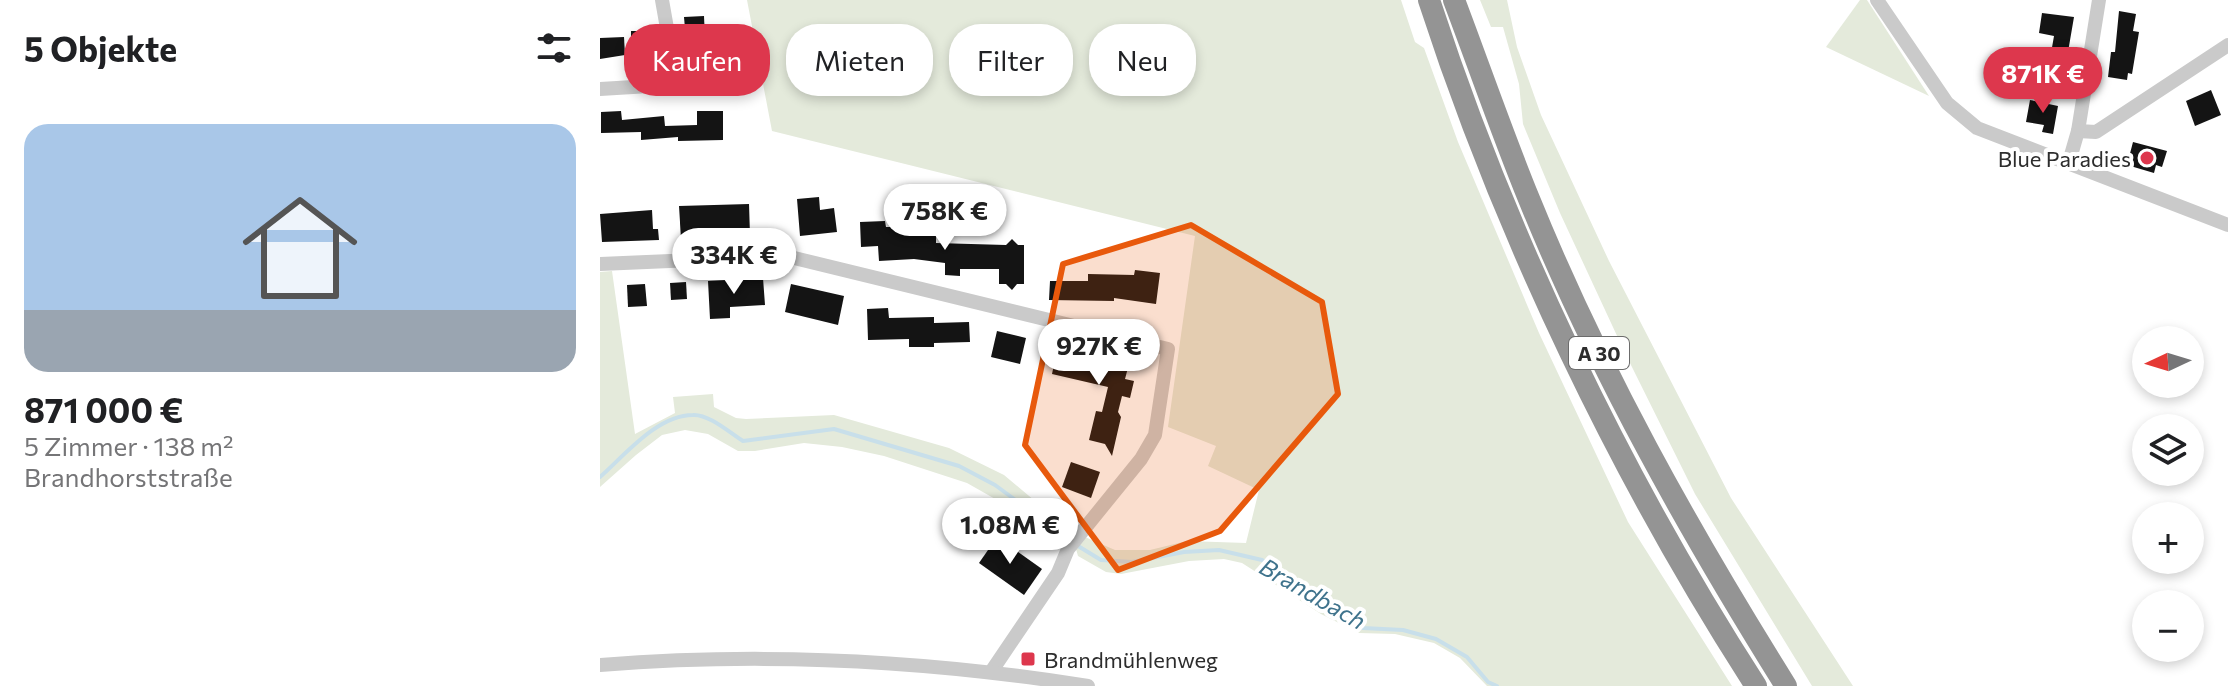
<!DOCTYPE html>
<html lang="de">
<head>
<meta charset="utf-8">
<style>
	body { margin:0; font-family:Commissioner,sans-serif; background:#f6f6f6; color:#202124; height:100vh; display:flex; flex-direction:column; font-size:30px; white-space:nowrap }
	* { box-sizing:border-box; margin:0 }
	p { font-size:26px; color:#757577 }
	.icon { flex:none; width:44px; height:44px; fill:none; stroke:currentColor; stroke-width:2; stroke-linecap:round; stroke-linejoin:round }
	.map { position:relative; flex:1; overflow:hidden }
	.details { display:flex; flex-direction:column; background:#fff; width:600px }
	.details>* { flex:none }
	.hud { position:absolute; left:24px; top:24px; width:760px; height:72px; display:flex; gap:16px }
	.needle { width:52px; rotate:266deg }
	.controls { position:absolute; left:1532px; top:326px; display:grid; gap:16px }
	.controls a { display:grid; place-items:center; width:72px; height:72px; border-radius:50%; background:#fff; box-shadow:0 4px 12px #0003; font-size:40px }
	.price { position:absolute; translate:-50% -68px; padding:0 18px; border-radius:28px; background:#fff; color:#222; font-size:26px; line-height:52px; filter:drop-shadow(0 2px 4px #0008) }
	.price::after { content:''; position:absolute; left:50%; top:48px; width:24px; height:18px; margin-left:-12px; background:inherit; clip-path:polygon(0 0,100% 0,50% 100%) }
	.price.on { background:#dd374d; color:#fff }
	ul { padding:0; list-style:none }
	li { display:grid; align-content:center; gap:16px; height:424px; padding:0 24px }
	li span { display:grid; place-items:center; height:248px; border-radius:24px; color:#555 }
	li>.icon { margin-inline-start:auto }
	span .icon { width:144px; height:144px; fill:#fffc; stroke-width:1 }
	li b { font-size:34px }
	h2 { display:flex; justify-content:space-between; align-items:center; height:96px; padding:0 24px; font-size:34px }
	.tag { padding:0 28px; border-radius:32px; background:#fff; box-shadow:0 4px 12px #0003; font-size:28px; line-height:72px }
	.tag.on { background:#dd374d; color:#fff }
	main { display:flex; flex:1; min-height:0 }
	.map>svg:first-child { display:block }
	.green { fill:#e4eadb }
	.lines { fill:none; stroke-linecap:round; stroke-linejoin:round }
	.stream { stroke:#c8dfea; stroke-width:4 }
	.building { fill:#141414 }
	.minor { stroke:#cacaca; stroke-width:14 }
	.highway { stroke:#949494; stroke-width:22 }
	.marked { fill:#e8590c; fill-opacity:0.2; stroke:#e8590c; stroke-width:6; stroke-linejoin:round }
	.poi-dot { fill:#dd374d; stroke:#fff; stroke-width:3 }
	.labels { text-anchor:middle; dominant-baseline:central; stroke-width:8; stroke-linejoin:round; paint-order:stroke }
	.shield { fill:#fff; stroke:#6c6c6c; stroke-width:2 }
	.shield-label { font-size:20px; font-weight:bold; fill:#2d2d2d }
	.poi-label { font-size:22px; fill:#2d2d2d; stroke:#fff; text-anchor:end }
	.water-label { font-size:24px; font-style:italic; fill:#3f738c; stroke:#fff }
</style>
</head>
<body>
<main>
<section class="details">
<h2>5 Objekte<svg class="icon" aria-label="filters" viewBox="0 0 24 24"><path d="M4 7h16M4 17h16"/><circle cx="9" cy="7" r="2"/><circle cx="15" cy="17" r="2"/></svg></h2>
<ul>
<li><span style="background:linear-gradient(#a9c7e8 75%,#9aa5b1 0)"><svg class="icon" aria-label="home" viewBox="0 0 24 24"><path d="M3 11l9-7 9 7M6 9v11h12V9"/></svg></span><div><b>871 000 €</b><p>5 Zimmer · 138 m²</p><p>Brandhorststraße</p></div></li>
</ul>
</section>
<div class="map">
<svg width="1628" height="686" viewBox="0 0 1628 686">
	<rect width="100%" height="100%" fill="#fff"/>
	<g class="green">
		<polygon points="147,0 801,0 815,42 824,48 858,142 939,333 1028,522 1132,686 887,686 860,658 834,643 795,634 759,633 721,614 642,563 624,559 589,561 521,574 506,572 478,556 476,549 485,537 515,550 550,550 587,541 646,543 659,490 608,466 616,446 568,427 595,236 172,131"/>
		<polygon points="880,0 907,0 917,47 941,115 1009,261 1131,498 1253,686 1212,686 1095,494 1025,353 960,213 923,124 919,84 903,27 891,27"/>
		<polygon points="1260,0 1267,0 1329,96 1226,47"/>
		<polygon points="12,271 35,434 75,413 73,397 113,394 114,407 136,418 146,419 234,415 349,448 404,475 472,532 461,544 441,525 367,483 284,456 242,447 204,443 155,451 138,451 108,434 85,430 62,435 36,455 0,487 0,272"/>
	</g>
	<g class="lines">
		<g class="stream">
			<path d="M0,477C25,455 57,415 93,415C109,414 130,433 143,441L234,429L359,466L395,485L470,540"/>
			<polyline points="478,546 501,560 532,562 584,552 619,550 662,560 704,587 736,614 763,628 803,630 836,639 867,657 888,682 897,686"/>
		</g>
	</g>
	<g class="building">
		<polygon points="1519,11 1536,14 1533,31 1539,32 1532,74 1528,73 1527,80 1508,77 1511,52 1515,52"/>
		<polygon points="1442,13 1474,17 1463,81 1427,75 1430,55 1450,59 1454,36 1439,33"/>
		<polygon points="104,16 105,39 86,40 84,17"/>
		<polygon points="31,31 53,31 53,42 31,43"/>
		<polygon points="24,37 25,55 0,59 0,38"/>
		<polygon points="110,61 111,87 92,87 91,62"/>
		<polygon points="1611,90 1621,115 1595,126 1586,101"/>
		<polygon points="1430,100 1458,106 1453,134 1442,132 1444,125 1426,122"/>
		<polygon points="21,111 22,120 64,116 65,126 97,125 97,111 123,111 123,140 78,141 78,137 41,140 41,132 1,133 1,112"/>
		<polygon points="1533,142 1567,151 1562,167 1556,165 1554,173 1527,165"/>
		<polygon points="219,197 220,210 234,208 237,232 200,236 197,199"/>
		<polygon points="149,204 150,235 81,239 79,206"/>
		<polygon points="52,210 53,229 58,229 59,240 2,242 0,214"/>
		<polygon points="285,221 286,227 315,227 315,232 336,232 336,243 406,245 412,239 418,245 424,245 424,284 417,284 412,290 406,284 399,284 399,269 360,269 360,276 345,275 345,263 314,259 279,261 278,246 261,247 260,222"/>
		<polygon points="535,270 560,273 556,304 514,298 514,301 449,300 450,281 488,281 488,274 534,275"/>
		<polygon points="163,278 165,305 130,307 130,318 110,319 108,281"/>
		<polygon points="86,282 87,299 71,300 70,283"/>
		<polygon points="45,284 47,306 28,307 27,285"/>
		<polygon points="191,284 244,296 238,325 185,312"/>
		<polygon points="288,308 289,318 334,317 334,323 369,322 370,342 334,343 334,347 309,347 309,339 268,340 267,309"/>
		<polygon points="397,331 426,338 420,364 391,357"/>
		<polygon points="458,346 514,359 515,356 530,360 525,379 534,381 530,398 522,396 518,412 521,417 512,456 505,444 489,440 496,411 502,412 508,387 452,374"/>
		<polygon points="471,462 500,472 491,498 462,487"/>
		<polygon points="397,537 442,569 424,595 379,563"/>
	</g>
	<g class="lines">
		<g class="minor">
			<polyline points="1277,0 1347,103 1377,128 1628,225"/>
			<polyline points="0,89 66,85 74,68 62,0"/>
			<polyline points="1478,131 1496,132 1628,45"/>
			<polyline points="1469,162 1478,131 1499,0"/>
			<polyline points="0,264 186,256 568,349 555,435 541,459 468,549 458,573 391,672"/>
			<path d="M0,665C163,652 326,660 488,686"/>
		</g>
		<g class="highway">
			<path d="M829,0C906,237 1021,477 1156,686"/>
			<path d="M854,0C879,66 902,133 929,199C998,369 1089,531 1186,686"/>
		</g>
	</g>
	<path class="marked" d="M591,225L722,302L738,394L620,531L518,570L425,445L463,264Z"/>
	<g class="poi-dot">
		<circle cx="1547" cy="158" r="8"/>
		<rect x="420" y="651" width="16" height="16" rx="4"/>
	</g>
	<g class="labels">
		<rect class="shield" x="969" y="337" width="60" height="32" rx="6"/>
		<g class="shield-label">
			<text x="999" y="353">A 30</text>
		</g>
		<g class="poi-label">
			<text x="1531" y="158">Blue Paradies</text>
			<text x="444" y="659" text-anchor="start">Brandmühlenweg</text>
		</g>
		<g class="water-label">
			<text transform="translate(713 593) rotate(30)">Brandbach</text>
		</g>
	</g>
</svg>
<div class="controls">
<a><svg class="needle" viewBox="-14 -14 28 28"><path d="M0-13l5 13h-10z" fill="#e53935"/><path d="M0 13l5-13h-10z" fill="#757577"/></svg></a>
<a><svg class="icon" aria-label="layers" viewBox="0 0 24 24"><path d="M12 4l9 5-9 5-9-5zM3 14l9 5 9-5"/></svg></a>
<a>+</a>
<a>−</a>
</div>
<b class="price on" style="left:1443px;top:115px">871K €</b>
<b class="price" style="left:345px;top:252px">758K €</b>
<b class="price" style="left:134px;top:296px">334K €</b>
<b class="price" style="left:499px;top:387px">927K €</b>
<b class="price" style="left:410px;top:566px">1.08M €</b>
<div class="hud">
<a class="tag on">Kaufen</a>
<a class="tag">Mieten</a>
<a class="tag">Filter</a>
<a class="tag">Neu</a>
</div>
</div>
</main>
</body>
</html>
